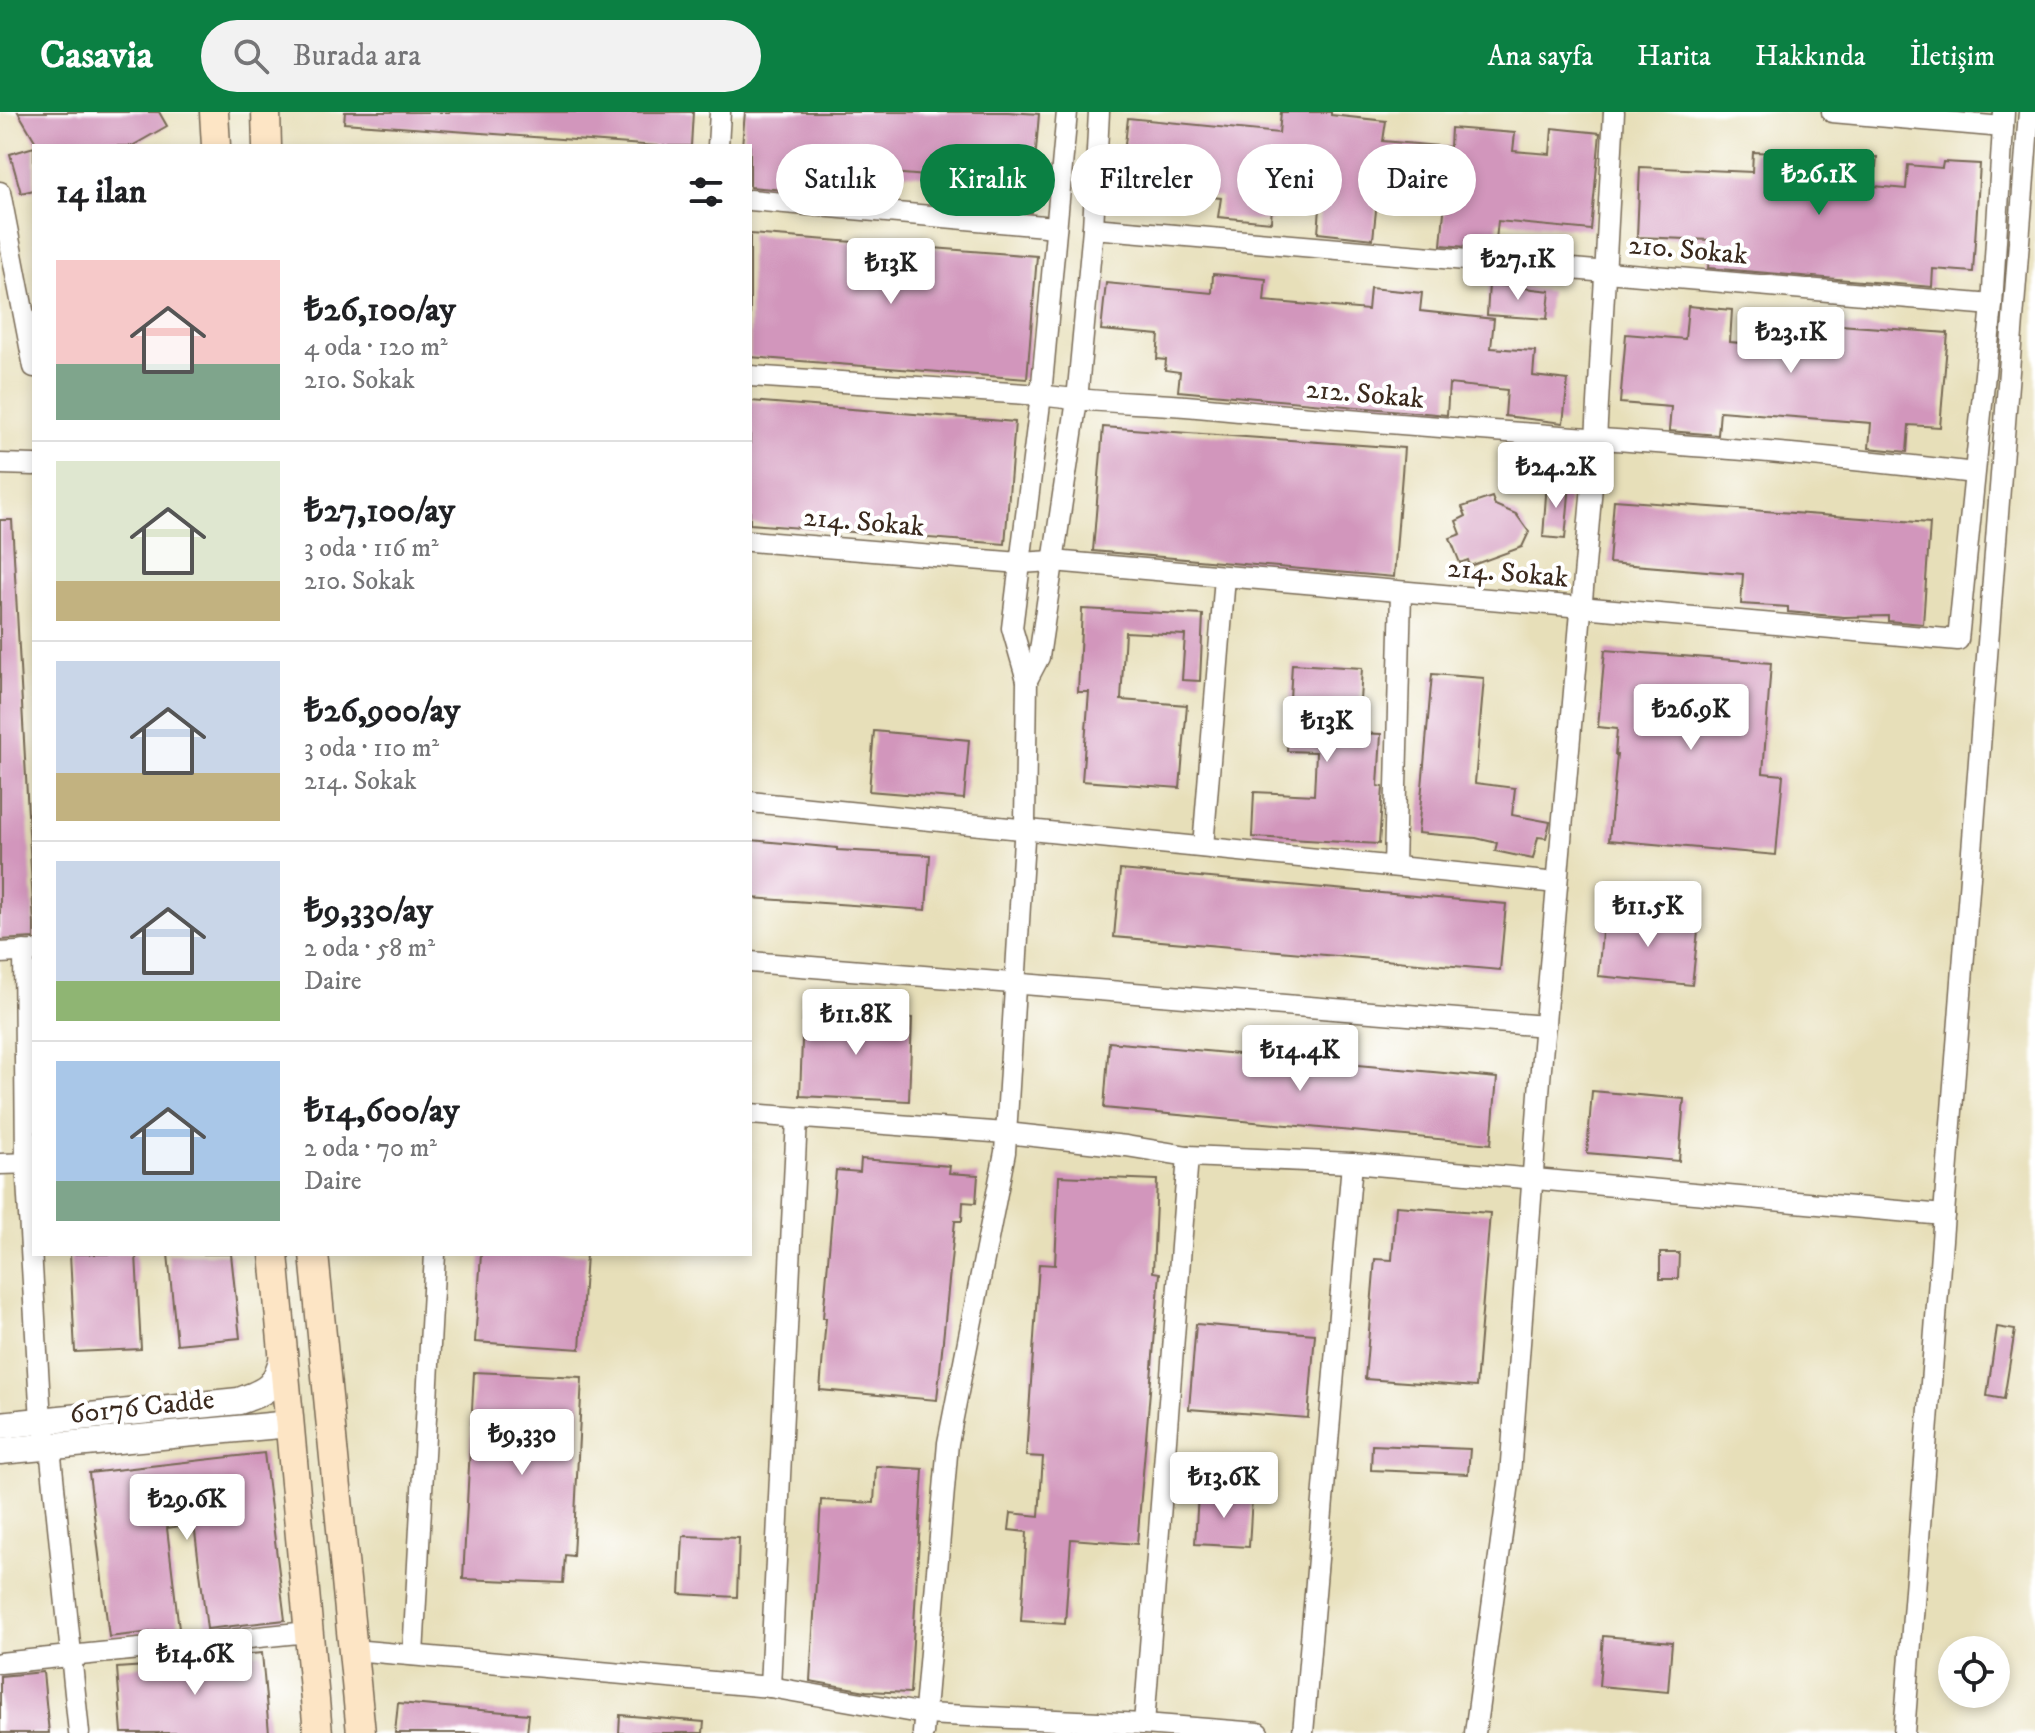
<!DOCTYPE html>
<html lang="tr">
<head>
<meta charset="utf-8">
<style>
	body { margin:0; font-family:"IM FELL DW Pica",serif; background:#f2f2f2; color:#202124; height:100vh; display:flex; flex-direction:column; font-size:30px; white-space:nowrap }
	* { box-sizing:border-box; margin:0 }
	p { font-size:26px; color:#757577 }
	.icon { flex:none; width:44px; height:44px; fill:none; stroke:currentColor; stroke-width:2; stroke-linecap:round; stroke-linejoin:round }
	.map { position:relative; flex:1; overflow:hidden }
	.side { position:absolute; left:32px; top:32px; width:720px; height:1112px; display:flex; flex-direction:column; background:#fff; border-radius:0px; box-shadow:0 4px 12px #0003 }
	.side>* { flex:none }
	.banner { position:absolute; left:776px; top:32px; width:760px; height:72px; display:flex; gap:16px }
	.controls { position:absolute; left:1938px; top:1524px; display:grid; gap:16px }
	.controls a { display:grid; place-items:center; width:72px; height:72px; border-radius:50%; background:#fff; box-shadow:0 4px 12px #0003; font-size:40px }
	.price { position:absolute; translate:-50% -68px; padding:0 18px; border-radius:8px; background:#fff; color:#222; font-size:26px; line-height:52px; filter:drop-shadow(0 2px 4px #0008) }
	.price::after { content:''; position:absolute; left:50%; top:48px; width:24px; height:18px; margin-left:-12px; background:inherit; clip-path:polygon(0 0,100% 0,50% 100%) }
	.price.current { background:#0b8043; color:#fff }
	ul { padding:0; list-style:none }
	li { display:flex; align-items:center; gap:24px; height:200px; padding:0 24px }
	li+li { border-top:2px solid #e0e0e0 }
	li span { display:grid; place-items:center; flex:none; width:224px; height:160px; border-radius:0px; color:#555 }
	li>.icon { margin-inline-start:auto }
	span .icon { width:96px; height:96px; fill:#fffc; stroke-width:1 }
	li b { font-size:34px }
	h2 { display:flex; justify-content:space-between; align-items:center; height:96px; padding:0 24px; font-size:34px }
	.pill { padding:0 28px; border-radius:36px; background:#fff; box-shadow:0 4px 12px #0003; font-size:28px; line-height:72px }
	.pill.current { background:#0b8043; color:#fff }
	header { display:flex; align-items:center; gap:48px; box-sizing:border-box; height:112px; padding:0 40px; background:#0b8043; color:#fff }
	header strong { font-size:38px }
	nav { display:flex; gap:44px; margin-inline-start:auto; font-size:28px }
	.search { width:560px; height:72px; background:#f2f2f2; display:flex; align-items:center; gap:20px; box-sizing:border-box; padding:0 28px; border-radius:44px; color:#757577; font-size:30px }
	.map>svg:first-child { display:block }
	.building { fill:#d296bc }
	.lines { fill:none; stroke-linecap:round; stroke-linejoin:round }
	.minor-casing { stroke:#776954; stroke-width:23 }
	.tertiary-casing { stroke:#776954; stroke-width:29 }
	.secondary-casing { stroke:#776954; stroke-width:31 }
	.minor { stroke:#fff; stroke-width:20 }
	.tertiary { stroke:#fff; stroke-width:26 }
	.secondary { stroke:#fde5c5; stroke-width:28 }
	.labels { text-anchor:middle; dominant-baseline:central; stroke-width:8; stroke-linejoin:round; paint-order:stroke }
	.street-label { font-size:28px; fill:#3b2a1e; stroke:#fff }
</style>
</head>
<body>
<header>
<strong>Casavia</strong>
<div class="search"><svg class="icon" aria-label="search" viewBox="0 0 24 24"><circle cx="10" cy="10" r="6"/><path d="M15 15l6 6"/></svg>Burada ara</div>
<nav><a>Ana sayfa</a><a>Harita</a><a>Hakkında</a><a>İletişim</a></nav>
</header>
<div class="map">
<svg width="2035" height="1621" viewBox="0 0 2035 1621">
	<rect width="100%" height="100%" fill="#fff"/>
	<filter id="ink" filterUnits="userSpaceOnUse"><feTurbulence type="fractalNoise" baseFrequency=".0125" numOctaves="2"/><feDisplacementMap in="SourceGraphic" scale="16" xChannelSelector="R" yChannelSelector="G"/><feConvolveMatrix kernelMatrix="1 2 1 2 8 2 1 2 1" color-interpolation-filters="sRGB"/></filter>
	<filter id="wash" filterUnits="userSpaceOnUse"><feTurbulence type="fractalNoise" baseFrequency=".006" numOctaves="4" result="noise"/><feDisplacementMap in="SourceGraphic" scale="32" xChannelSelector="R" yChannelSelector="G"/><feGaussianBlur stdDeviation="1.8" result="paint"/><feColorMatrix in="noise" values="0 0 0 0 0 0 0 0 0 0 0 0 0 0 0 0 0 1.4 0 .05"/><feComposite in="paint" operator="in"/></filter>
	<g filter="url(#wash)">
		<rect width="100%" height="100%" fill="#e7dfb9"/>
		<g id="blocks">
			<g class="building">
				<polygon points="18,0 159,0 167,14 132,34 38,34"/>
				<polygon points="345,0 693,0 691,34 657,34 344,11"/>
				<polygon points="745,0 1008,0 1039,2 1031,100 975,95 977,68 878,60 876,86 750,75 750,34 742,34"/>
				<polygon points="1281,0 1331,0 1331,3 1386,9 1383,29 1450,35 1451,16 1515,21 1513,39 1550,42 1552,16 1600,21 1591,118 1498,109 1495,137 1441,133 1446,78 1379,70 1373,127 1318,121 1320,96 1272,92 1271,110 1218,105 1221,86 1120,76 1128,6 1279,21"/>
				<polygon points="34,35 34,78 21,81 10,42"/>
				<polygon points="1753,40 1877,45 1874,74 1906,77 1908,53 1942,56 1943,50 1980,52 1973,160 1933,157 1932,175 1708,156 1711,128 1637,125 1640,55 1752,60"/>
				<polygon points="750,122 1037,144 1027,267 750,245"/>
				<polygon points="1213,162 1266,167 1264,189 1368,198 1370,176 1422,181 1420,199 1494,207 1491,236 1535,239 1533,264 1568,268 1563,311 1505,304 1507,278 1449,272 1447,303 1178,279 1180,260 1165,258 1166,248 1157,247 1159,223 1101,218 1106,171 1212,181"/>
				<polygon points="1489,172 1550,179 1547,207 1487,203"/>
				<polygon points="1688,194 1732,198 1730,230 1762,233 1764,204 1799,207 1799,210 1948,221 1940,315 1909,313 1907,340 1869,336 1871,311 1720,299 1718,323 1669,319 1671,295 1620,291 1626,222 1685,227"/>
				<polygon points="750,289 1015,310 1005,432 750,412"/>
				<polygon points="1103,315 1404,336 1394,465 1093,439"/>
				<polygon points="1547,369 1570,371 1565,427 1543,425"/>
				<polygon points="1492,385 1495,393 1516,402 1529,420 1522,435 1470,454 1468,448 1460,451 1450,426 1461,422 1456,409 1466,404 1462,395"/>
				<polygon points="1614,388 1930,411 1923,512 1888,509 1888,504 1844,505 1788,500 1788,495 1741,492 1743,462 1609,451"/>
				<polygon points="0,408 12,408 34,812 34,826 0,828"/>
				<polygon points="1082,497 1203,503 1200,569 1182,568 1185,523 1125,520 1121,588 1187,593 1180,676 1082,669 1089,580 1078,580"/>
				<polygon points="1605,538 1771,551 1763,661 1783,663 1776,743 1609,728 1617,643 1615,643 1617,617 1598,615"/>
				<polygon points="1292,552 1362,556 1358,621 1381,622 1378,674 1383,675 1379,732 1252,725 1254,680 1314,683 1316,640 1287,639"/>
				<polygon points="1432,562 1484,566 1475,671 1515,676 1512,703 1550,710 1546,726 1538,725 1533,747 1495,739 1497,731 1476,726 1418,721"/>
				<polygon points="874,619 969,628 964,687 869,679"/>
				<polygon points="750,728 837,736 837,738 930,743 926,798 750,786"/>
				<polygon points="1120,758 1506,792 1500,858 1114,825"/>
				<polygon points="1604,800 1699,810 1692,873 1598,864"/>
				<polygon points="803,901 912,906 909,989 800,984"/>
				<polygon points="1109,930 1497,966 1491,1032 1104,996"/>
				<polygon points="1592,979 1684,987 1679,1049 1587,1041"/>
				<polygon points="861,1047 950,1054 949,1061 978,1063 976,1091 963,1090 962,1109 955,1109 937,1288 820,1278 826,1206 823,1206 836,1058 860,1060"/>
				<polygon points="1059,1064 1157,1068 1153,1160 1160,1161 1137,1432 1071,1427 1065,1512 1021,1509 1027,1420 1009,1418 1011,1401 1039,1404 1043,1345 1026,1344 1039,1152 1055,1153"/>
				<polygon points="1396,1094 1490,1101 1476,1275 1365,1267 1375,1147 1392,1148"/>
				<polygon points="1660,1141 1679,1141 1678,1167 1660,1167"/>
				<polygon points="70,1142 136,1142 141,1237 75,1240"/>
				<polygon points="168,1142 231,1142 240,1226 177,1232"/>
				<polygon points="481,1142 586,1142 580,1237 475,1230"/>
				<polygon points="1196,1212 1315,1222 1308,1306 1189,1297"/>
				<polygon points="1997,1215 2015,1218 2004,1287 1987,1284"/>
				<polygon points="474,1260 582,1265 573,1444 565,1443 563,1471 463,1467"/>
				<polygon points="1372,1333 1470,1337 1468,1362 1371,1358"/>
				<polygon points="264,1341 285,1508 207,1517 194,1412 167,1416 179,1517 109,1525 89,1361"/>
				<polygon points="876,1354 923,1357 910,1581 866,1579 810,1569 821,1388 874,1391"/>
				<polygon points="1198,1382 1252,1385 1249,1435 1195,1432"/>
				<polygon points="683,1424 739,1426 737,1485 680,1482"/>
				<polygon points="1603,1524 1672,1530 1668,1580 1599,1574"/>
				<polygon points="262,1541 269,1621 122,1621 117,1556 203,1550 203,1546"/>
				<polygon points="43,1560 49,1621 0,1621 0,1564"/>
				<polygon points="398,1591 529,1602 527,1621 395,1621"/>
				<polygon points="620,1603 704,1610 703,1621 619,1621"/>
			</g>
		</g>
	</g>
	<g filter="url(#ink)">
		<use href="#blocks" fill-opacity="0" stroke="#776954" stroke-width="2"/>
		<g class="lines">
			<defs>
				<g id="minor">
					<polyline points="1832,0 2003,15"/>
					<polyline points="718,34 720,0"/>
					<polyline points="0,80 34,255"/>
					<polyline points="750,88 1056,115"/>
					<polyline points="1093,116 1992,193"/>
					<path d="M750,264L1041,283C1093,291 1145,290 1197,295C1456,320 1716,330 1974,361"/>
					<polyline points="0,352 34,353"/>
					<polyline points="750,429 1020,451 1053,449 1958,528 1992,193 2004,0"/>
					<polyline points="1027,568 1039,545 1077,288 1093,116 1099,0"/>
					<polyline points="750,690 1557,771"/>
					<polyline points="1203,735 1225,465"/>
					<polyline points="1394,754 1401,480"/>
					<polyline points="24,839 26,1051 41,1309 50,1335 79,1621"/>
					<polyline points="0,841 34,839"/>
					<polyline points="750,850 1545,914"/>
					<polyline points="750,1002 1006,1021 1126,1034 1188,1044 1352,1051 1944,1103"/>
					<polyline points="0,1052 34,1051"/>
					<polyline points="353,1538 770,1575 925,1602 1144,1612 1258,1621"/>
					<polyline points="413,1543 435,1142"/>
					<polyline points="0,1551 308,1520"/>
					<polyline points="770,1575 797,1006"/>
					<polyline points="1144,1612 1188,1044"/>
					<polyline points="923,1621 948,1331 1005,1040 1025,711 1027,568 1012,516 1041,283 1067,0"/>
					<polyline points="1303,1621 1352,1051"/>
					<polyline points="1475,1621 1510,1363 1540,968 1596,328 1614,0"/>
					<polyline points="1904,1621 2029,0"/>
				</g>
				<g id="tertiary">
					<path d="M0,1313L239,1289C270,1278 275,1275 284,1242"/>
					<polyline points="0,1339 290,1312"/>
				</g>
				<g id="secondary">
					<polyline points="214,0 216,34"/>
					<polyline points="266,0 267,34"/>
					<polyline points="274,1142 318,1621"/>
					<polyline points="314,1142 361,1621"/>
				</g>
			</defs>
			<use href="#minor" class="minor-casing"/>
			<use href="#tertiary" class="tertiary-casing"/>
			<use href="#secondary" class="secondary-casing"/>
			<use href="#minor" class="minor"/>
			<use href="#tertiary" class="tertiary"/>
			<use href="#secondary" class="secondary"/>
		</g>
	</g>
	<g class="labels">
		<g class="street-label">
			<text transform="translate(1688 138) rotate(5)">210. Sokak</text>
			<text transform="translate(1365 282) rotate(5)">212. Sokak</text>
			<text transform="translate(864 410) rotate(5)">214. Sokak</text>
			<text transform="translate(1508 461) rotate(5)">214. Sokak</text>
			<text transform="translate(142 1295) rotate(-6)">60176 Cadde</text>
		</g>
	</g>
</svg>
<div class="controls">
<a><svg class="icon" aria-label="locate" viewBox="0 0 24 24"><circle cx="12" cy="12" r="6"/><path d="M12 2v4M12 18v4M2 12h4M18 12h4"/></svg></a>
</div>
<b class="price current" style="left:1819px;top:105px">₺26.1K</b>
<b class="price" style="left:1518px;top:190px">₺27.1K</b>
<b class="price" style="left:891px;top:194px">₺13K</b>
<b class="price" style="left:1791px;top:263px">₺23.1K</b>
<b class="price" style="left:1556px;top:398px">₺24.2K</b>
<b class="price" style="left:1691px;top:640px">₺26.9K</b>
<b class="price" style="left:1327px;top:652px">₺13K</b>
<b class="price" style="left:1648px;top:837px">₺11.5K</b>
<b class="price" style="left:856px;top:945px">₺11.8K</b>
<b class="price" style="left:1300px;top:981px">₺14.4K</b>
<b class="price" style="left:522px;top:1365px">₺9,330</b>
<b class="price" style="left:1224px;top:1408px">₺13.6K</b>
<b class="price" style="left:187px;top:1430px">₺29.6K</b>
<b class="price" style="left:195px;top:1585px">₺14.6K</b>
<div class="banner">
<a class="pill">Satılık</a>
<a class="pill current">Kiralık</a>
<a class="pill">Filtreler</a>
<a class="pill">Yeni</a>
<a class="pill">Daire</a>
</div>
<section class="side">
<h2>14 ilan<svg class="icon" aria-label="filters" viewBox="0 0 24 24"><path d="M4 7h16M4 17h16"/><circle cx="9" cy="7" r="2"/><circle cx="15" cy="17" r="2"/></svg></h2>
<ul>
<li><span style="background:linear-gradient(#f6c9c9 65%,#7fa58c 0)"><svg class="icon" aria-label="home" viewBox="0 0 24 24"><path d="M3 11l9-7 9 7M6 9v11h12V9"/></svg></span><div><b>₺26,100/ay</b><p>4 oda · 120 m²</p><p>210. Sokak</p></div></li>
<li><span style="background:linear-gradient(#dfe7d0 75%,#c2b280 0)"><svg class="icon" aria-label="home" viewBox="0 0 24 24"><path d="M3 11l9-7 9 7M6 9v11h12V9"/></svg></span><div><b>₺27,100/ay</b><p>3 oda · 116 m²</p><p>210. Sokak</p></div></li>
<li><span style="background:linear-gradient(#c9d6e8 70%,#c2b280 0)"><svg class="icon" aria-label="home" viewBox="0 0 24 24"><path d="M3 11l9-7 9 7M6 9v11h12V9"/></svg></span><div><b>₺26,900/ay</b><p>3 oda · 110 m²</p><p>214. Sokak</p></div></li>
<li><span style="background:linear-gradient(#c9d6e8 75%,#8fb573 0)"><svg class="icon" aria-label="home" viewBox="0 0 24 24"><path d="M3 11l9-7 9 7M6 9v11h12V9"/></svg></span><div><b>₺9,330/ay</b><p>2 oda · 58 m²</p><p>Daire</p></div></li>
<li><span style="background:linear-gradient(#a9c7e8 75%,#7fa58c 0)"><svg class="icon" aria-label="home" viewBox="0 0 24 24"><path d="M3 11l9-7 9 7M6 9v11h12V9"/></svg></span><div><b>₺14,600/ay</b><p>2 oda · 70 m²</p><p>Daire</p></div></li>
</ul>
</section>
</div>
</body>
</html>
